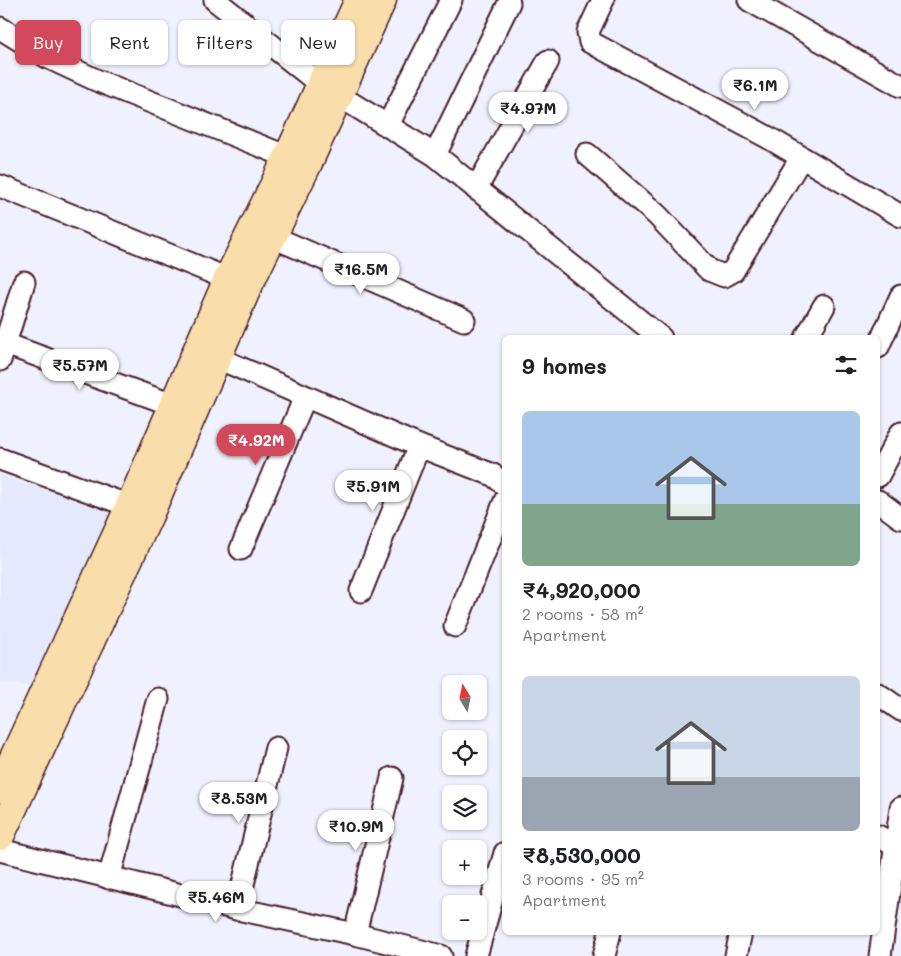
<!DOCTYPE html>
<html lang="en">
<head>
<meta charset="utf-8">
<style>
	body { margin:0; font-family:Mali,sans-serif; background:#f2f2f2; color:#202124; height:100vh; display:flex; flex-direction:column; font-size:19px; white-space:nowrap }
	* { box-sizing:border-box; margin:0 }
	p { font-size:16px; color:#757577 }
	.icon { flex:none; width:28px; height:28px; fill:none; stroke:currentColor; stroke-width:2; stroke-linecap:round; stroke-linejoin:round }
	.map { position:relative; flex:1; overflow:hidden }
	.details { position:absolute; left:502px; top:335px; width:378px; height:600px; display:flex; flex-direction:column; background:#fff; border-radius:8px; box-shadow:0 1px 4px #0004 }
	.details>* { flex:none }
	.banner { position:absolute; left:15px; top:20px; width:412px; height:45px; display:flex; gap:10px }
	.needle { width:32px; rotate:350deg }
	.buttons { position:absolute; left:442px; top:675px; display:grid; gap:10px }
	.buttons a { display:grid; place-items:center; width:45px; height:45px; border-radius:8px; background:#fff; box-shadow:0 1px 4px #0004; font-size:25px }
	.price { position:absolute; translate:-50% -42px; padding:0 11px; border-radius:18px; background:#fff; color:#222; font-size:16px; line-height:32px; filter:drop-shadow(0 1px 2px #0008) }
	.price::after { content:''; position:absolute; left:50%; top:30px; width:15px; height:11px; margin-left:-8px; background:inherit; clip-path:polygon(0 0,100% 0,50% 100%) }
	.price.current { background:#d1495b; color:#fff }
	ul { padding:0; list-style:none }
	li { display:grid; align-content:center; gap:10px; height:265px; padding:0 20px }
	li span { display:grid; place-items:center; height:155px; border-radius:8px; color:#555 }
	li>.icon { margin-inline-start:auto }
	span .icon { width:90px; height:90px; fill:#fffc; stroke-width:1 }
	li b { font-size:21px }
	h2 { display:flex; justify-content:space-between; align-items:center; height:60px; padding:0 20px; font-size:21px }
	.tag { padding:0 18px; border-radius:8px; background:#fff; box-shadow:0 1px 4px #0004; font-size:18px; line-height:45px }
	.tag.current { background:#d1495b; color:#fff }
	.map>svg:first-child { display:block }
	.built { fill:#e4e9fd }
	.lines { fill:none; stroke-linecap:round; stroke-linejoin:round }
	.minor-casing { stroke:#4a1f2b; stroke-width:25 }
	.major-casing { stroke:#4a1f2b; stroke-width:31 }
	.minor { stroke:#fff; stroke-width:21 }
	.major { stroke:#f9deab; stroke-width:28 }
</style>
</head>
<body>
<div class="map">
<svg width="901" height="956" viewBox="0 0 901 956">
	<rect width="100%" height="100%" fill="#eff2fe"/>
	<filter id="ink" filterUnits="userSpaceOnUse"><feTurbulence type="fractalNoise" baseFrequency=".02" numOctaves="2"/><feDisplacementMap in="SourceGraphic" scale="10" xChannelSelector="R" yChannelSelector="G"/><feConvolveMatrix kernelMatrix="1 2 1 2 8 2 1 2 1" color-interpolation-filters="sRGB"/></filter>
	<g filter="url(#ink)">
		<polygon class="built" points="0,475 115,513 31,686 0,682"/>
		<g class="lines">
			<defs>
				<g id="minor">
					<polyline points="215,0 320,84 435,155 661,338"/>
					<polyline points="603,0 588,32 590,42 769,138 901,216"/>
					<polyline points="749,0 901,86"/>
					<polyline points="0,28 49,58 96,80 288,157"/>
					<polyline points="388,125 451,0"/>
					<polyline points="587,154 657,215 709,270 724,276 733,271 801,158"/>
					<polyline points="435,155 509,3"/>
					<polyline points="0,186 228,279"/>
					<polyline points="476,189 548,61"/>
					<polyline points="273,237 464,320"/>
					<polyline points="806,338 824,306"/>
					<polyline points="0,342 173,405"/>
					<polyline points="878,347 901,296"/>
					<polyline points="204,352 419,446 493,475 505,485"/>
					<polyline points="0,360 24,282"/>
					<polyline points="0,459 130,506"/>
					<polyline points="878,476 901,433"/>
					<polyline points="878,501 901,518"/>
					<polyline points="241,549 305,397"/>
					<polyline points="361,591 419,446"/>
					<polyline points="455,626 505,501"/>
					<polyline points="878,694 901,710"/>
					<polyline points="878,836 895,846"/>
					<polyline points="0,850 237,909 355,934 441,956"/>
					<polyline points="109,878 158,699"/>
					<polyline points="237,909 276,748"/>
					<polyline points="355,934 392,778"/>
					<polyline points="476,956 505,853"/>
					<polyline points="604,956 610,932"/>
					<polyline points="736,956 741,932"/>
					<polyline points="880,956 901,808"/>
				</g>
				<g id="major">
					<polyline points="0,788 130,506 228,279 288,157 359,0"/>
					<polyline points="0,836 149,515 247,288 307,165 382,0"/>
				</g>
			</defs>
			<use href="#minor" class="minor-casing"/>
			<use href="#major" class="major-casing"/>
			<use href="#minor" class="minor"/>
			<use href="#major" class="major"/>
		</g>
	</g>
</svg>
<div class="buttons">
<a><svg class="needle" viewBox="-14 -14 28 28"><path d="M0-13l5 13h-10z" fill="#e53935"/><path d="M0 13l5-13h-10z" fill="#757577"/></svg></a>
<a><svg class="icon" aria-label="locate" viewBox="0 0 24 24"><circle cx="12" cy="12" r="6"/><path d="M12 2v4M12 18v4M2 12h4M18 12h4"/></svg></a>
<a><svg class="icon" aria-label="layers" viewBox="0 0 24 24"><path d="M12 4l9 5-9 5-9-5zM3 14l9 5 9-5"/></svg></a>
<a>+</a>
<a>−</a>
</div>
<b class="price" style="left:755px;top:111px">₹6.1M</b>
<b class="price" style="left:528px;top:134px">₹4.97M</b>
<b class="price" style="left:361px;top:295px">₹16.5M</b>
<b class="price" style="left:80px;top:391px">₹5.57M</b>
<b class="price current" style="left:256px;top:466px">₹4.92M</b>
<b class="price" style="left:373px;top:512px">₹5.91M</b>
<b class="price" style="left:239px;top:824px">₹8.53M</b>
<b class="price" style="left:356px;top:852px">₹10.9M</b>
<b class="price" style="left:216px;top:923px">₹5.46M</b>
<div class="banner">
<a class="tag current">Buy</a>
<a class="tag">Rent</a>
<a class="tag">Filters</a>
<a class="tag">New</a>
</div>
<section class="details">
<h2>9 homes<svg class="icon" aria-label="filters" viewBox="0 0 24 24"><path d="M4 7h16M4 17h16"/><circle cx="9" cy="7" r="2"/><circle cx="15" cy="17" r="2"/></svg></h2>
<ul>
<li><span style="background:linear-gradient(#a9c7e8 60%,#7fa58c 0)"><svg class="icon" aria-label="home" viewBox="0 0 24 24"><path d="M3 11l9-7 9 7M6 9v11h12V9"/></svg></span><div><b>₹4,920,000</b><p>2 rooms · 58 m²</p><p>Apartment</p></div></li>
<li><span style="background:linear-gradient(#c9d6e8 65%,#9aa5b1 0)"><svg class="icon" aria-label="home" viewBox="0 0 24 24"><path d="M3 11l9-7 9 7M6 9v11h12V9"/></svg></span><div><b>₹8,530,000</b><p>3 rooms · 95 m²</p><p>Apartment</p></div></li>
</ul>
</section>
</div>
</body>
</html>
